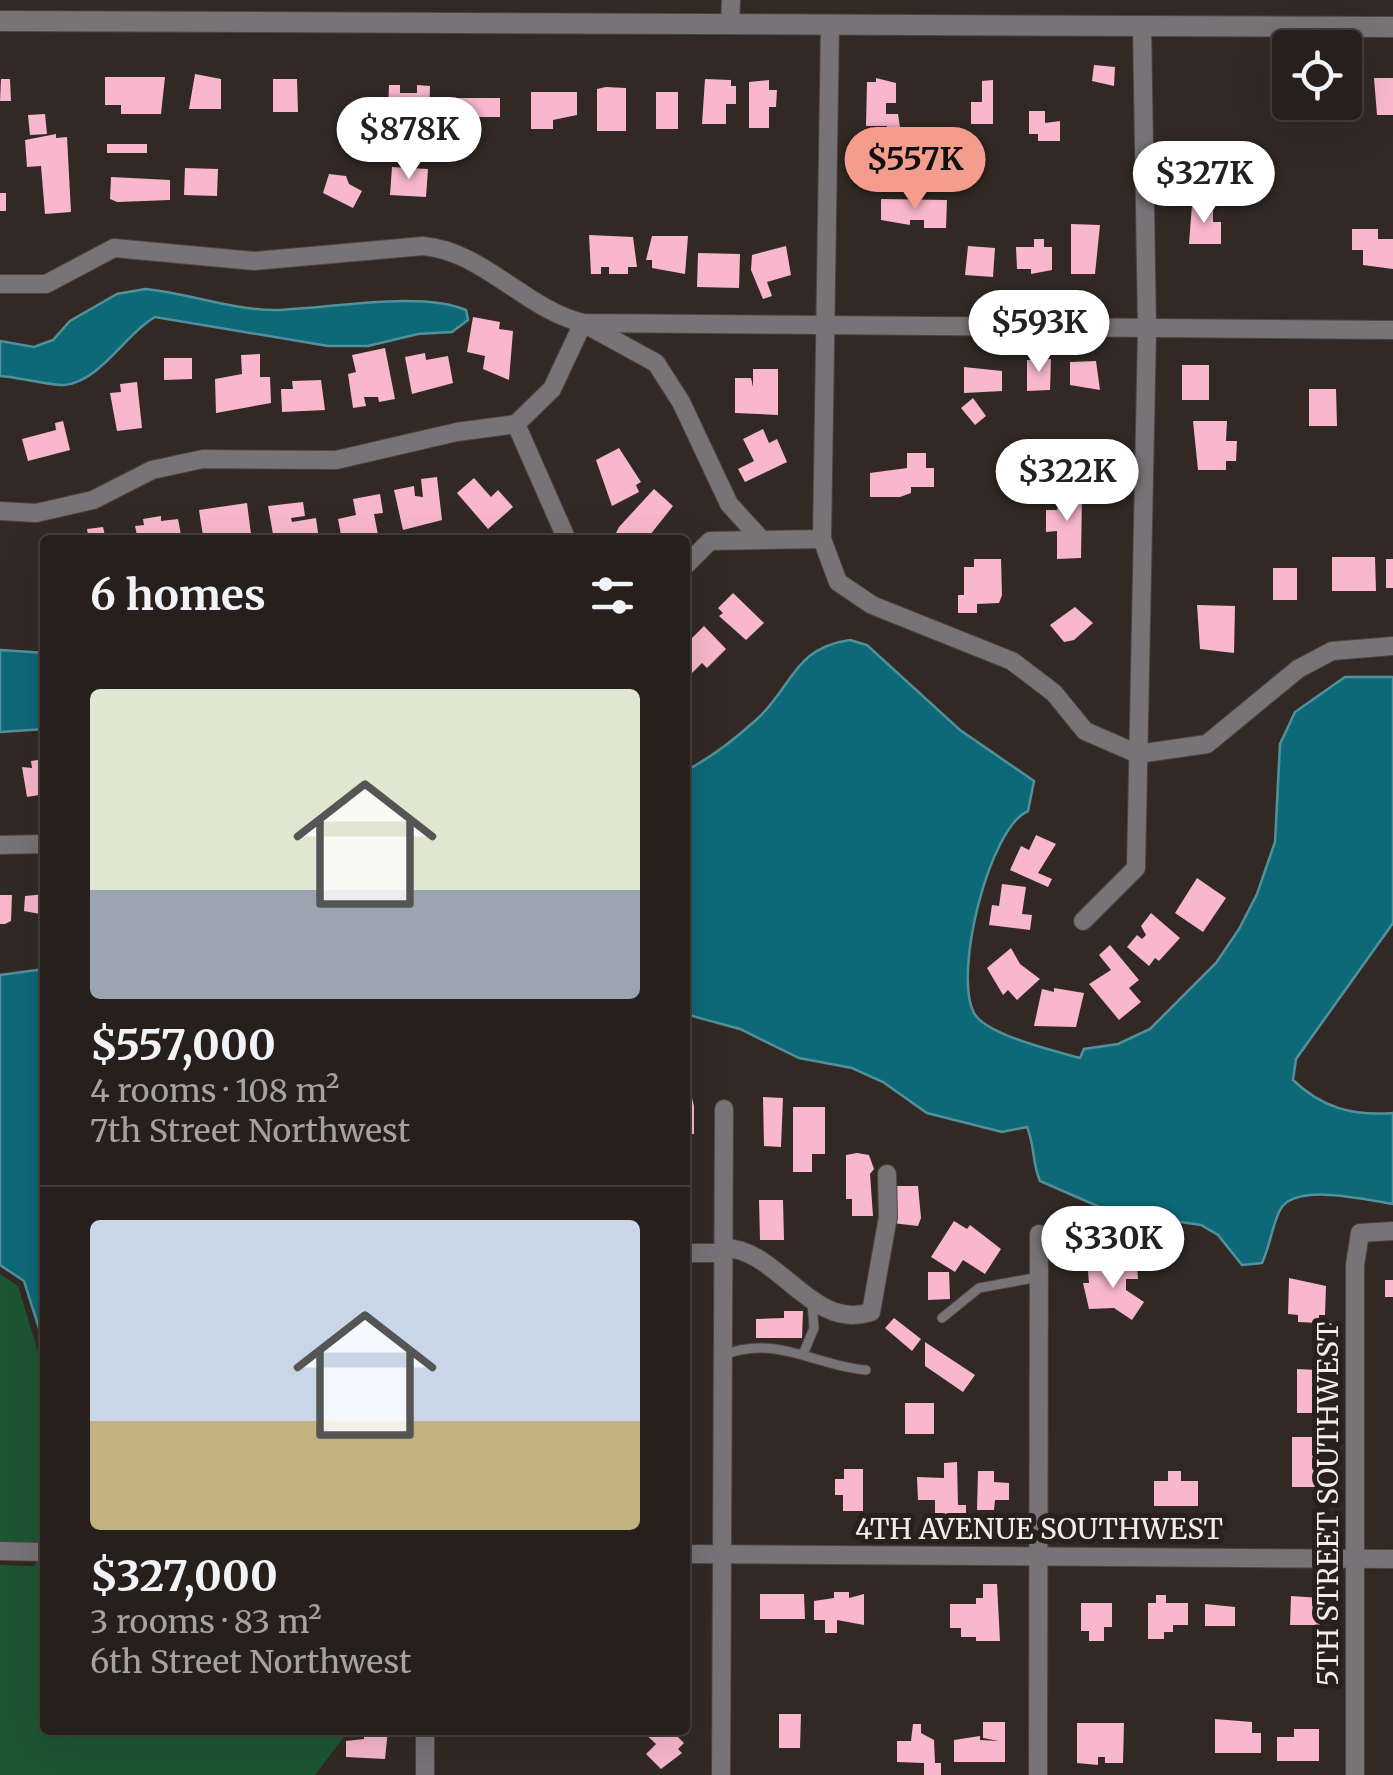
<!DOCTYPE html>
<html lang="en">
<head>
<meta charset="utf-8">
<style>
	body { margin:0; font-family:Merriweather,serif; background:#2e2724; color:#f1f3f6; height:100vh; display:flex; flex-direction:column; font-size:38px; white-space:nowrap }
	* { box-sizing:border-box; margin:0 }
	p { font-size:32px; color:#a4a2a3 }
	.icon { flex:none; width:55px; height:55px; fill:none; stroke:currentColor; stroke-width:2; stroke-linecap:round; stroke-linejoin:round }
	.map { position:relative; flex:1; overflow:hidden }
	.details { position:absolute; left:40px; top:535px; width:650px; height:1200px; display:flex; flex-direction:column; background:#261f1b; border-radius:10px; box-shadow:0 10px 40px #0002,0 0 0 2px #423d3a }
	.details>* { flex:none }
	.tools { position:absolute; left:1272px; top:30px; display:grid; gap:20px }
	.tools a { display:grid; place-items:center; width:90px; height:90px; border-radius:10px; background:#261f1b; box-shadow:0 10px 40px #0002,0 0 0 2px #423d3a; font-size:50px }
	.price { position:absolute; translate:-50% -85px; padding:0 22px; border-radius:35px; background:#fff; color:#222; font-size:32px; line-height:65px; filter:drop-shadow(0 2px 5px #0008) }
	.price::after { content:''; position:absolute; left:50%; top:60px; width:30px; height:22px; margin-left:-15px; background:inherit; clip-path:polygon(0 0,100% 0,50% 100%) }
	.price.on { background:#f49d8d; color:#111 }
	ul { padding:0; list-style:none }
	li { display:grid; align-content:center; gap:20px; height:530px; padding:0 50px }
	li+li { border-top:2px solid #423d3a }
	li span { display:grid; place-items:center; height:310px; border-radius:10px; color:#555 }
	li>.icon { margin-inline-start:auto }
	span .icon { width:180px; height:180px; fill:#fffc; stroke-width:1 }
	li b { font-size:42px }
	h2 { display:flex; justify-content:space-between; align-items:center; height:120px; padding:0 50px; font-size:42px }
	.map>svg:first-child { display:block }
	.green { fill:#1d5633 }
	.water { fill:#0d6977; stroke:#52919a; stroke-width:2.5 }
	.building { fill:#f8b7cc }
	.lines { fill:none; stroke-linecap:round; stroke-linejoin:round }
	.service-casing { stroke:#4d4440; stroke-width:11 }
	.minor-casing { stroke:#4d4440; stroke-width:20 }
	.tertiary-casing { stroke:#4d4440; stroke-width:22 }
	.service { stroke:#787376; stroke-width:9 }
	.minor { stroke:#787376; stroke-width:18 }
	.tertiary { stroke:#787376; stroke-width:20 }
	.labels { text-anchor:middle; dominant-baseline:central; stroke-width:10; stroke-linejoin:round; paint-order:stroke }
	.street-label { font-size:28px; fill:#f3edea; stroke:#28201b }
</style>
</head>
<body>
<div class="map">
<svg width="1393" height="1775" viewBox="0 0 1393 1775">
	<rect width="100%" height="100%" fill="#322924"/>
	<g class="green">
		<polygon points="0,1274 18,1286 43,1368 40,1520 45,1542 0,1542"/>
		<polygon points="37,1561 45,1561 45,1730 349,1730 315,1775 0,1775 0,1565 34,1566"/>
	</g>
	<g class="water">
		<path d="M145,289C188,293 231,310 275,310C327,309 420,290 466,310L468,320L452,332L418,334L368,346H328L155,317C126,333 100,382 64,385C52,386 17,377 0,376V341L34,347L53,340L70,321L117,294Z"/>
		<path d="M850,640L867,645L960,730L1034,781L1028,811C989,828 953,974 974,1013C986,1035 1055,1051 1080,1058L1084,1049L1118,1044L1150,1029L1216,963L1239,929L1257,894L1275,842L1280,744L1295,712L1345,677H1393V923L1296,1059L1293,1080C1322,1108 1353,1116 1393,1113V1204C1367,1200 1295,1182 1280,1210C1272,1226 1270,1246 1262,1263L1242,1265L1218,1235L1201,1225L1111,1212L1040,1181C1032,1163 1035,1146 1027,1127L1002,1132L927,1113L883,1082L852,1068L799,1058L740,1029L685,1014V771C709,759 736,738 756,720C793,687 793,648 850,640Z"/>
		<polygon points="0,650 45,653 45,729 0,732"/>
		<polygon points="45,969 45,1347 24,1281 0,1265 0,975"/>
	</g>
	<g class="building">
		<polygon points="1094,65 1115,67 1114,86 1092,81"/>
		<polygon points="195,74 221,79 221,109 189,109"/>
		<polygon points="105,77 165,77 161,114 121,114 121,105 105,105"/>
		<polygon points="876,78 896,83 896,103 886,103 886,114 898,114 901,134 887,133 887,126 866,126 867,82 876,82"/>
		<polygon points="1374,78 1393,78 1393,115 1377,115"/>
		<polygon points="1,79 10,79 11,101 0,101"/>
		<polygon points="273,79 297,79 298,112 273,112"/>
		<polygon points="705,79 731,80 731,86 736,86 736,104 726,104 726,124 702,124"/>
		<polygon points="769,80 769,90 777,90 776,107 769,107 769,128 749,128 749,82"/>
		<polygon points="993,80 993,124 971,124 971,102 982,102 982,81"/>
		<polygon points="389,85 400,85 400,93 417,93 417,85 430,86 429,118 388,114"/>
		<polygon points="606,87 626,88 626,131 597,131 597,89"/>
		<polygon points="531,92 577,92 577,115 553,120 553,129 531,129"/>
		<rect x="656" y="92" width="22" height="37"/>
		<rect x="455" y="98" width="45" height="19"/>
		<polygon points="1029,111 1045,111 1045,123 1060,121 1060,141 1038,141 1038,134 1029,134"/>
		<polygon points="45,114 47,134 30,135 28,115"/>
		<polygon points="56,134 56,138 67,137 71,212 45,214 41,166 27,167 25,140"/>
		<rect x="107" y="144" width="40" height="9"/>
		<polygon points="392,167 428,169 426,197 390,195"/>
		<polygon points="185,168 218,169 217,196 184,195"/>
		<polygon points="329,174 346,176 349,184 362,191 353,208 323,193"/>
		<polygon points="111,177 170,180 170,200 117,202 110,199"/>
		<rect x="0" y="193" width="6" height="18"/>
		<polygon points="881,199 947,200 946,228 924,228 924,220 910,220 910,225 881,220"/>
		<polygon points="1192,205 1213,205 1213,222 1221,222 1221,244 1189,244"/>
		<polygon points="1071,224 1100,225 1095,274 1071,274"/>
		<polygon points="1352,229 1378,229 1378,239 1393,239 1393,269 1363,265 1363,250 1352,250"/>
		<polygon points="589,235 633,237 637,267 628,267 628,274 609,274 609,267 601,267 601,274 591,274"/>
		<polygon points="652,236 688,236 685,274 652,268 652,260 646,260"/>
		<polygon points="1034,239 1044,239 1044,247 1052,247 1052,270 1031,274 1031,269 1017,269 1016,247 1034,247"/>
		<polygon points="786,246 791,275 767,282 772,296 763,299 751,270 752,255"/>
		<polygon points="968,246 995,248 993,277 965,275"/>
		<polygon points="698,253 740,254 739,288 697,287"/>
		<polygon points="473,317 500,322 499,329 513,331 509,380 483,369 485,356 467,352"/>
		<polygon points="385,348 395,399 379,402 378,397 364,397 366,406 353,408 348,374 356,372 352,355"/>
		<polygon points="425,353 426,360 448,356 453,383 412,394 405,357"/>
		<polygon points="260,354 260,377 270,377 271,403 216,413 215,379 242,374 241,355"/>
		<polygon points="164,358 192,358 192,379 164,380"/>
		<polygon points="1051,359 1050,390 1027,391 1027,360"/>
		<polygon points="1096,361 1100,390 1070,385 1070,362"/>
		<rect x="1182" y="365" width="27" height="35"/>
		<polygon points="964,367 1002,371 1002,391 964,393"/>
		<polygon points="753,369 778,369 778,415 735,413 735,378 751,378 753,387"/>
		<polygon points="321,380 325,410 282,412 281,389 293,389 292,381"/>
		<polygon points="137,382 142,428 117,431 110,393 121,392 120,384"/>
		<polygon points="1309,389 1336,389 1337,426 1309,426"/>
		<polygon points="973,398 986,416 975,425 961,408"/>
		<polygon points="63,421 70,450 28,461 22,439 56,430 55,423"/>
		<polygon points="1193,421 1227,421 1226,441 1237,441 1236,461 1226,461 1226,470 1198,470"/>
		<polygon points="763,429 769,443 777,439 787,462 745,482 738,469 754,461 743,439"/>
		<polygon points="619,448 641,482 636,485 639,492 612,506 596,460"/>
		<polygon points="907,453 926,453 926,468 934,468 934,487 911,487 911,493 900,497 870,497 870,473 907,468"/>
		<polygon points="437,477 442,520 403,530 394,490 414,486 415,496 423,497 421,479"/>
		<polygon points="474,478 491,497 498,490 513,507 488,529 457,493"/>
		<polygon points="1063,486 1082,494 1081,558 1057,559 1057,531 1046,532 1046,510 1057,510"/>
		<polygon points="654,489 673,506 650,535 620,540 615,535 619,527"/>
		<polygon points="380,494 383,513 374,514 379,540 342,540 338,519 356,515 353,499"/>
		<polygon points="303,502 305,516 291,518 292,522 316,518 319,540 274,540 268,506"/>
		<polygon points="247,503 251,534 235,536 235,540 188,540 203,536 199,510"/>
		<polygon points="161,516 161,521 178,519 182,540 138,540 135,526 144,525 143,519"/>
		<polygon points="103,527 106,540 89,540 87,529"/>
		<polygon points="1332,557 1375,557 1376,591 1332,591"/>
		<polygon points="974,559 1001,559 1002,595 999,603 977,604 977,613 958,613 958,595 964,595 964,567 974,567"/>
		<rect x="1386" y="559" width="7" height="29"/>
		<rect x="1273" y="568" width="24" height="32"/>
		<polygon points="733,593 764,623 746,640 719,616 723,613 718,608"/>
		<polygon points="1197,605 1235,606 1234,653 1200,649"/>
		<polygon points="1075,607 1093,623 1074,640 1064,642 1050,625"/>
		<polygon points="704,626 726,649 707,668 702,663 688,677 685,645"/>
		<polygon points="45,759 45,794 27,797 22,767 32,768 31,761"/>
		<polygon points="1036,835 1056,844 1038,873 1052,879 1048,887 1010,870 1021,846 1029,850"/>
		<polygon points="1197,878 1226,898 1203,932 1175,913"/>
		<polygon points="1002,884 1026,887 1022,914 1032,915 1030,930 989,925 992,905 999,906"/>
		<polygon points="45,894 45,915 24,911 25,896"/>
		<polygon points="0,895 12,895 11,921 5,924 0,924"/>
		<polygon points="1151,913 1180,938 1159,961 1155,958 1149,966 1127,947 1137,935 1142,939 1146,935 1141,926"/>
		<polygon points="1110,945 1139,980 1129,988 1141,1002 1119,1020 1089,984 1111,970 1099,955"/>
		<polygon points="1011,948 1020,964 1040,979 1017,1000 1008,990 1003,995 987,968"/>
		<polygon points="1054,988 1084,993 1076,1027 1034,1026 1042,989 1054,992"/>
		<polygon points="685,1094 691,1094 694,1106 694,1134 685,1134"/>
		<polygon points="763,1097 783,1098 781,1147 764,1146"/>
		<polygon points="793,1107 825,1107 825,1154 812,1154 812,1172 793,1172"/>
		<polygon points="857,1153 869,1155 874,1169 870,1174 873,1216 852,1216 852,1199 846,1199 846,1155"/>
		<polygon points="894,1186 918,1186 921,1218 918,1226 892,1223"/>
		<polygon points="759,1200 783,1200 784,1240 760,1240"/>
		<polygon points="954,1221 967,1229 970,1225 1001,1249 985,1274 963,1260 955,1272 931,1257"/>
		<polygon points="1137,1265 1138,1279 1126,1279 1126,1290 1144,1302 1132,1320 1114,1308 1089,1309 1083,1283 1089,1283 1088,1271 1125,1270 1125,1266"/>
		<polygon points="928,1272 949,1272 950,1299 928,1300"/>
		<polygon points="1289,1278 1326,1286 1325,1315 1319,1315 1319,1323 1298,1322 1298,1315 1288,1314"/>
		<rect x="1385" y="1280" width="8" height="17"/>
		<polygon points="784,1311 803,1311 802,1338 756,1338 756,1319 784,1318"/>
		<polygon points="894,1318 921,1339 912,1351 885,1328"/>
		<circle cx="1325" cy="1335" r="13"/>
		<polygon points="925,1342 975,1375 963,1392 925,1366"/>
		<polygon points="1297,1369 1317,1370 1317,1413 1297,1413"/>
		<rect x="905" y="1403" width="29" height="31"/>
		<rect x="1292" y="1437" width="26" height="50"/>
		<polygon points="957,1462 958,1505 966,1505 966,1519 947,1519 947,1514 935,1514 935,1500 918,1500 917,1477 944,1478 944,1463"/>
		<polygon points="844,1469 863,1469 863,1511 843,1511 843,1495 835,1495 835,1479 844,1479"/>
		<polygon points="978,1471 994,1471 994,1482 1009,1483 1009,1500 995,1500 994,1510 977,1510"/>
		<polygon points="1168,1471 1181,1471 1181,1481 1198,1481 1198,1506 1154,1506 1154,1481 1168,1481"/>
		<polygon points="983,1584 997,1584 1000,1641 976,1641 976,1637 961,1637 961,1628 950,1628 950,1604 976,1604 976,1598 983,1598"/>
		<polygon points="834,1592 849,1592 849,1598 864,1594 864,1625 837,1620 837,1633 825,1633 825,1620 814,1620 814,1601 834,1598"/>
		<polygon points="760,1594 804,1594 805,1619 760,1619"/>
		<rect x="685" y="1595" width="6" height="31"/>
		<polygon points="1156,1595 1166,1595 1166,1603 1188,1603 1188,1625 1173,1625 1173,1632 1164,1632 1164,1639 1148,1639 1148,1603 1156,1603"/>
		<polygon points="1291,1596 1321,1598 1320,1625 1290,1625"/>
		<polygon points="1081,1603 1112,1603 1112,1627 1104,1627 1104,1641 1089,1641 1089,1631 1081,1631"/>
		<polygon points="1205,1604 1235,1607 1235,1626 1205,1626"/>
		<polygon points="779,1714 801,1714 800,1748 779,1748"/>
		<polygon points="1215,1719 1252,1722 1252,1733 1261,1733 1261,1753 1215,1753"/>
		<polygon points="983,1722 1005,1722 1005,1762 954,1762 954,1740 980,1736 980,1740 999,1741 983,1738"/>
		<polygon points="1077,1723 1124,1723 1123,1763 1105,1763 1105,1757 1098,1757 1098,1765 1077,1763"/>
		<polygon points="913,1724 921,1724 921,1733 934,1740 935,1763 941,1763 941,1775 924,1775 924,1763 897,1762 897,1741 911,1741"/>
		<polygon points="1294,1729 1319,1729 1319,1761 1277,1761 1277,1737 1294,1737"/>
		<polygon points="364,1730 388,1730 385,1759 346,1757 346,1741 364,1739"/>
		<polygon points="641,1730 671,1730 684,1743 678,1749 682,1753 661,1769 646,1754 656,1744"/>
	</g>
	<g class="lines">
		<defs>
			<g id="service">
				<polyline points="942,1318 979,1288 1039,1277"/>
				<polyline points="804,1352 814,1328 812,1302"/>
				<path d="M724,1355C774,1334 817,1366 866,1370"/>
			</g>
			<g id="minor">
				<polyline points="730,24 731,0"/>
				<polyline points="830,24 822,539 838,582 872,605 1012,661 1054,693 1085,731 1138,754 1207,744 1298,669 1332,651 1393,646"/>
				<path d="M0,284H46L114,248L254,261L423,246C483,251 525,309 583,323L1393,330"/>
				<polyline points="516,424 567,540"/>
				<polyline points="0,511 36,513 93,500 152,470 203,459 336,460 457,432 516,424 552,389 583,323 656,363 681,402 729,504 760,538"/>
				<polyline points="685,566 710,541 822,539"/>
				<polyline points="0,845 45,844"/>
				<polyline points="1083,921 1136,868 1147,329 1142,26"/>
				<path d="M724,1248C778,1248 812,1332 871,1312L888,1217L887,1174"/>
				<polyline points="685,1253 724,1253"/>
				<polyline points="0,1551 45,1552"/>
				<polyline points="685,1554 1393,1559"/>
				<polyline points="425,1775 425,1730"/>
				<polyline points="721,1775 724,1109"/>
				<polyline points="1038,1775 1039,1234"/>
				<polyline points="1355,1775 1355,1265 1360,1233 1393,1231"/>
			</g>
			<polyline id="tertiary" points="0,21 1393,27"/>
		</defs>
		<use href="#service" class="service-casing"/>
		<use href="#minor" class="minor-casing"/>
		<use href="#tertiary" class="tertiary-casing"/>
		<use href="#service" class="service"/>
		<use href="#minor" class="minor"/>
		<use href="#tertiary" class="tertiary"/>
	</g>
	<g class="labels">
		<g class="street-label">
			<text transform="translate(1328 1504) rotate(-90)">5TH STREET SOUTHWEST</text>
			<text x="1039" y="1529">4TH AVENUE SOUTHWEST</text>
		</g>
	</g>
</svg>
<div class="tools">
<a><svg class="icon" aria-label="locate" viewBox="0 0 24 24"><circle cx="12" cy="12" r="6"/><path d="M12 2v4M12 18v4M2 12h4M18 12h4"/></svg></a>
</div>
<b class="price" style="left:409px;top:182px">$878K</b>
<b class="price on" style="left:915px;top:212px">$557K</b>
<b class="price" style="left:1204px;top:226px">$327K</b>
<b class="price" style="left:1039px;top:375px">$593K</b>
<b class="price" style="left:1067px;top:524px">$322K</b>
<b class="price" style="left:1113px;top:1291px">$330K</b>
<section class="details">
<h2>6 homes<svg class="icon" aria-label="filters" viewBox="0 0 24 24"><path d="M4 7h16M4 17h16"/><circle cx="9" cy="7" r="2"/><circle cx="15" cy="17" r="2"/></svg></h2>
<ul>
<li><span style="background:linear-gradient(#dfe7d0 65%,#9aa5b1 0)"><svg class="icon" aria-label="home" viewBox="0 0 24 24"><path d="M3 11l9-7 9 7M6 9v11h12V9"/></svg></span><div><b>$557,000</b><p>4 rooms · 108 m²</p><p>7th Street Northwest</p></div></li>
<li><span style="background:linear-gradient(#c9d6e8 65%,#c2b280 0)"><svg class="icon" aria-label="home" viewBox="0 0 24 24"><path d="M3 11l9-7 9 7M6 9v11h12V9"/></svg></span><div><b>$327,000</b><p>3 rooms · 83 m²</p><p>6th Street Northwest</p></div></li>
</ul>
</section>
</div>
</body>
</html>
